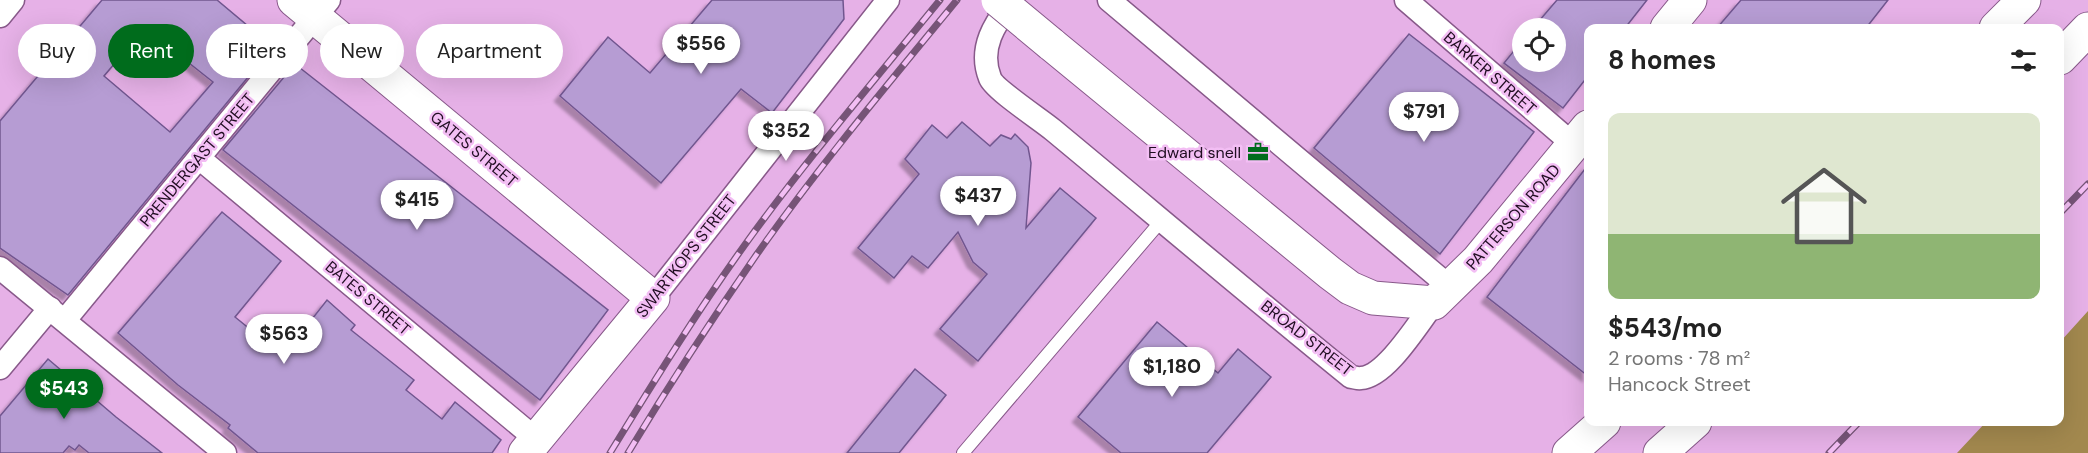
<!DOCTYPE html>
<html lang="en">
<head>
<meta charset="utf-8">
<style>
	body { margin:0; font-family:"DM Sans",sans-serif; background:#f2f2f2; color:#222; height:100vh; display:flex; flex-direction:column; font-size:22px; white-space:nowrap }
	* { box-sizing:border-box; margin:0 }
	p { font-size:20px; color:#767676 }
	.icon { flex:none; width:33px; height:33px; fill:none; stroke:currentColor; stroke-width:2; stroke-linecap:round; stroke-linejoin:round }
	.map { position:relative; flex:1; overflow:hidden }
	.details { position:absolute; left:1584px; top:24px; width:480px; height:402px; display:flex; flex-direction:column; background:#fff; border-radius:12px; box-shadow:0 6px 24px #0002 }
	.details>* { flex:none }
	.top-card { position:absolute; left:18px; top:24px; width:570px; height:54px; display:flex; gap:12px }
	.buttons { position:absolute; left:1512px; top:18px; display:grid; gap:12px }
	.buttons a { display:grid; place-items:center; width:54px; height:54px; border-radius:50%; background:#fff; box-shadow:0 6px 24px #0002; font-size:30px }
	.price { position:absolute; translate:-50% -51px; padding:0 14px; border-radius:21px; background:#fff; color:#222; font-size:20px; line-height:39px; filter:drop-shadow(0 2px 3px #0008) }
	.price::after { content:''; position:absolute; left:50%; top:36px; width:18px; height:14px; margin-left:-9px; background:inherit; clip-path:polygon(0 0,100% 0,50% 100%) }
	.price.current { background:#006c1c; color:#fff }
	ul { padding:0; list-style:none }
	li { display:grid; align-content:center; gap:12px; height:318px; padding:0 24px }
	li span { display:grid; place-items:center; height:186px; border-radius:12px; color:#555 }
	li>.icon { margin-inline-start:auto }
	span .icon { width:108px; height:108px; fill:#fffc; stroke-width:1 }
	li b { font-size:26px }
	h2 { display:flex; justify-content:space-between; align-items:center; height:72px; padding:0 24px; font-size:26px }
	.pill { padding:0 21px; border-radius:27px; background:#fff; box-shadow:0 6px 24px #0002; font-size:21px; line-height:54px }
	.pill.current { background:#006c1c; color:#fff }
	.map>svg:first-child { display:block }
	.water { fill:#a2884e }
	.building { fill:#b69cd3; stroke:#71568f; stroke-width:1.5; fill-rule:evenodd; filter:url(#shadow) }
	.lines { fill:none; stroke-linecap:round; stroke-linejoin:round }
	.lane-casing { stroke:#88598a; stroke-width:14 }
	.street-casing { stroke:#88598a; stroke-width:25 }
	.secondary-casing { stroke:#88598a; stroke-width:35 }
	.highway-casing { stroke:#88598a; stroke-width:35 }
	.lane { stroke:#fff; stroke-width:12 }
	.street { stroke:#fff; stroke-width:22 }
	.secondary { stroke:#fff; stroke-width:33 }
	.highway { stroke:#fff; stroke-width:33 }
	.rail-casing { stroke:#765477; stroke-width:7 }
	.rail { stroke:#f3bef4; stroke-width:4.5; stroke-dasharray:14; stroke-linecap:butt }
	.secondary-bridge-casing { stroke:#88598a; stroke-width:35; stroke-linecap:butt }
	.secondary-bridge { stroke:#fff; stroke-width:33 }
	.labels { text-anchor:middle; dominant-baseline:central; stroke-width:5; stroke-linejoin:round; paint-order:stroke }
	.street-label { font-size:16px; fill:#200d21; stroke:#f3bef4 }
	.poi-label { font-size:16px; fill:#200d21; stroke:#f3bef4; text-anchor:end }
</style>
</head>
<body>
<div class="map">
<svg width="2088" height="453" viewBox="0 0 2088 453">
	<defs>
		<filter id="shadow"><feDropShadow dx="-5.5" dy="5.5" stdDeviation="1.5" flood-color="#0004"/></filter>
	</defs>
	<rect width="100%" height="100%" fill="#e6b1e7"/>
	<polygon class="water" points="2088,311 2088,453 1957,453 1986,422 2060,422 2060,342"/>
	<g class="building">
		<path d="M102,0H217L273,47L68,295L0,248V121ZM132,43L152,59L165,44L213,82L170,132L104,76Z"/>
		<polygon points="712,0 843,0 844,19 772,113 741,89 661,183 560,96 608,37 650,73"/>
		<polygon points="1557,0 1647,0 1625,28 1588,28 1588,76 1563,108 1504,63 1522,41 1522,62 1556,62 1556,28 1533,28"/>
		<polygon points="1741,0 1888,0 1866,28 1717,28"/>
		<polygon points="1409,34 1534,132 1440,254 1314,148"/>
		<polygon points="295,64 608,310 540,400 223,150"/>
		<polygon points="962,122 990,146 1001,135 1011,139 1015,134 1028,147 1031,163 1026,228 1060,188 1096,218 978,361 940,329 987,274 973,262 958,232 928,268 912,256 894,278 858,248 919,174 905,159 932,125 947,138"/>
		<polygon points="1588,165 1588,376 1487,297"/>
		<polygon points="222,212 281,261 235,317 283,356 327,300 355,325 351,330 414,380 406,390 442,419 455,402 501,440 492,453 258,453 228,428 230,425 178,385 118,333"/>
		<polygon points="1157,322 1218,373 1238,349 1271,377 1207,453 1121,453 1078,417"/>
		<polygon points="48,359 116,417 162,453 89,453 79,445 75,450 69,446 63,453 0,453 0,416"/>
		<polygon points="915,369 946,395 899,453 847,453"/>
	</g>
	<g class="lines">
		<defs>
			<polyline id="lane" points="963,453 1162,220"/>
			<g id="street">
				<path d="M1013,0C995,23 978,48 990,78C994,89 1041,120 1053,130C1152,212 1251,296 1351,377C1355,377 1358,379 1361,378C1386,377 1419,322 1434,303"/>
				<polyline points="1109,0 1450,287"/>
				<polyline points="1406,0 1574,145"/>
				<polyline points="0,16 13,0"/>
				<polyline points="199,158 536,439"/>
				<polyline points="0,268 225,453"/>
				<polyline points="653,298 888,0"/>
				<polyline points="65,320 329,0"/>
				<polyline points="0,368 50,308"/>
			</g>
			<g id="secondary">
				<polyline points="294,0 653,298 525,453"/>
				<polyline points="1667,28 1690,0"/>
				<polyline points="1051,44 1330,273 1350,288 1373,298 1434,303 1478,260 1588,127"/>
			</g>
			<g id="highway">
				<polyline points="1996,28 2024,0"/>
				<polyline points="2060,58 2088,29"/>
				<polyline points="1569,453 1604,422"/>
				<polyline points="1660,453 1695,422"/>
			</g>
		</defs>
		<use href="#lane" class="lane-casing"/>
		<use href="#street" class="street-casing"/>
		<use href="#secondary" class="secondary-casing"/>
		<use href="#highway" class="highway-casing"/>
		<use href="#lane" class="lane"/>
		<use href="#street" class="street"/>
		<use href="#secondary" class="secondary"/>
		<use href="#highway" class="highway"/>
		<defs>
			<g id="rail">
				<polyline points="2060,213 2088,184"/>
				<path d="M610,453C653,383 696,313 744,246C805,161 874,81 940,0"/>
				<path d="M628,453C669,385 712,319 757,254C819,166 889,83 957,0"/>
				<polyline points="1829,453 1859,422"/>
			</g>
		</defs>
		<use href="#rail" class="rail-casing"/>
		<use href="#rail" class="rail"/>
		<defs>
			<polyline id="secondary-bridge" points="998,0 1051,44"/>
		</defs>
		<use href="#secondary-bridge" class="secondary-bridge-casing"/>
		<use href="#secondary-bridge" class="secondary-bridge"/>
	</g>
	<defs>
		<symbol id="office-bare" viewBox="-9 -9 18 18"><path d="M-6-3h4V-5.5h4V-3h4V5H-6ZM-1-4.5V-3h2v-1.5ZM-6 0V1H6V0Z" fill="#006c1c" stroke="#f3bef4" stroke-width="2.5" paint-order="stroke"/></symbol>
	</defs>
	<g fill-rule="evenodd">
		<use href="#office-bare" x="1243" y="137" width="30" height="30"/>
	</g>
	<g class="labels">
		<g class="street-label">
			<text transform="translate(1490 73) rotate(41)">BARKER STREET</text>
			<text transform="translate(474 149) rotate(40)">GATES STREET</text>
			<text transform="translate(197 160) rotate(-50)">PRENDERGAST STREET</text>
			<text transform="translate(1513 217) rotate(-49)">PATTERSON ROAD</text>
			<text transform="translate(686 256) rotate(-52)">SWARTKOPS STREET</text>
			<text transform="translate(368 298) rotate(40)">BATES STREET</text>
			<text transform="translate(1307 338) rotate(38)">BROAD STREET</text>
		</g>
		<g class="poi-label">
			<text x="1241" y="152">Edward snell</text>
		</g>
	</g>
</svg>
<div class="buttons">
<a><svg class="icon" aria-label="locate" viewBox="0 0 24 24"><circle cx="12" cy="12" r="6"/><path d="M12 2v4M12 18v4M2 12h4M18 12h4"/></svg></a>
</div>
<b class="price" style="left:701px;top:75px">$556</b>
<b class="price" style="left:1424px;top:143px">$791</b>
<b class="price" style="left:786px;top:162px">$352</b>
<b class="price" style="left:978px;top:227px">$437</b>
<b class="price" style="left:417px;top:231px">$415</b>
<b class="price" style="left:284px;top:365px">$563</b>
<b class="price" style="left:1172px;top:398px">$1,180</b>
<b class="price current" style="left:64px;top:420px">$543</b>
<div class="top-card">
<a class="pill">Buy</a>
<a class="pill current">Rent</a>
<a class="pill">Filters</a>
<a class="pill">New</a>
<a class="pill">Apartment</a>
</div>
<section class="details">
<h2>8 homes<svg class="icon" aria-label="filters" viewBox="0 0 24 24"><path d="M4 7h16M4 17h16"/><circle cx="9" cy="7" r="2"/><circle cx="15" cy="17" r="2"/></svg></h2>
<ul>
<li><span style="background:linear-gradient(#dfe7d0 65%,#8fb573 0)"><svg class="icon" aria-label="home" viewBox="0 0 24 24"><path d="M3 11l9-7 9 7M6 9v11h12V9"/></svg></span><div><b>$543/mo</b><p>2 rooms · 78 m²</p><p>Hancock Street</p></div></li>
</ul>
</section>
</div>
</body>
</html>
